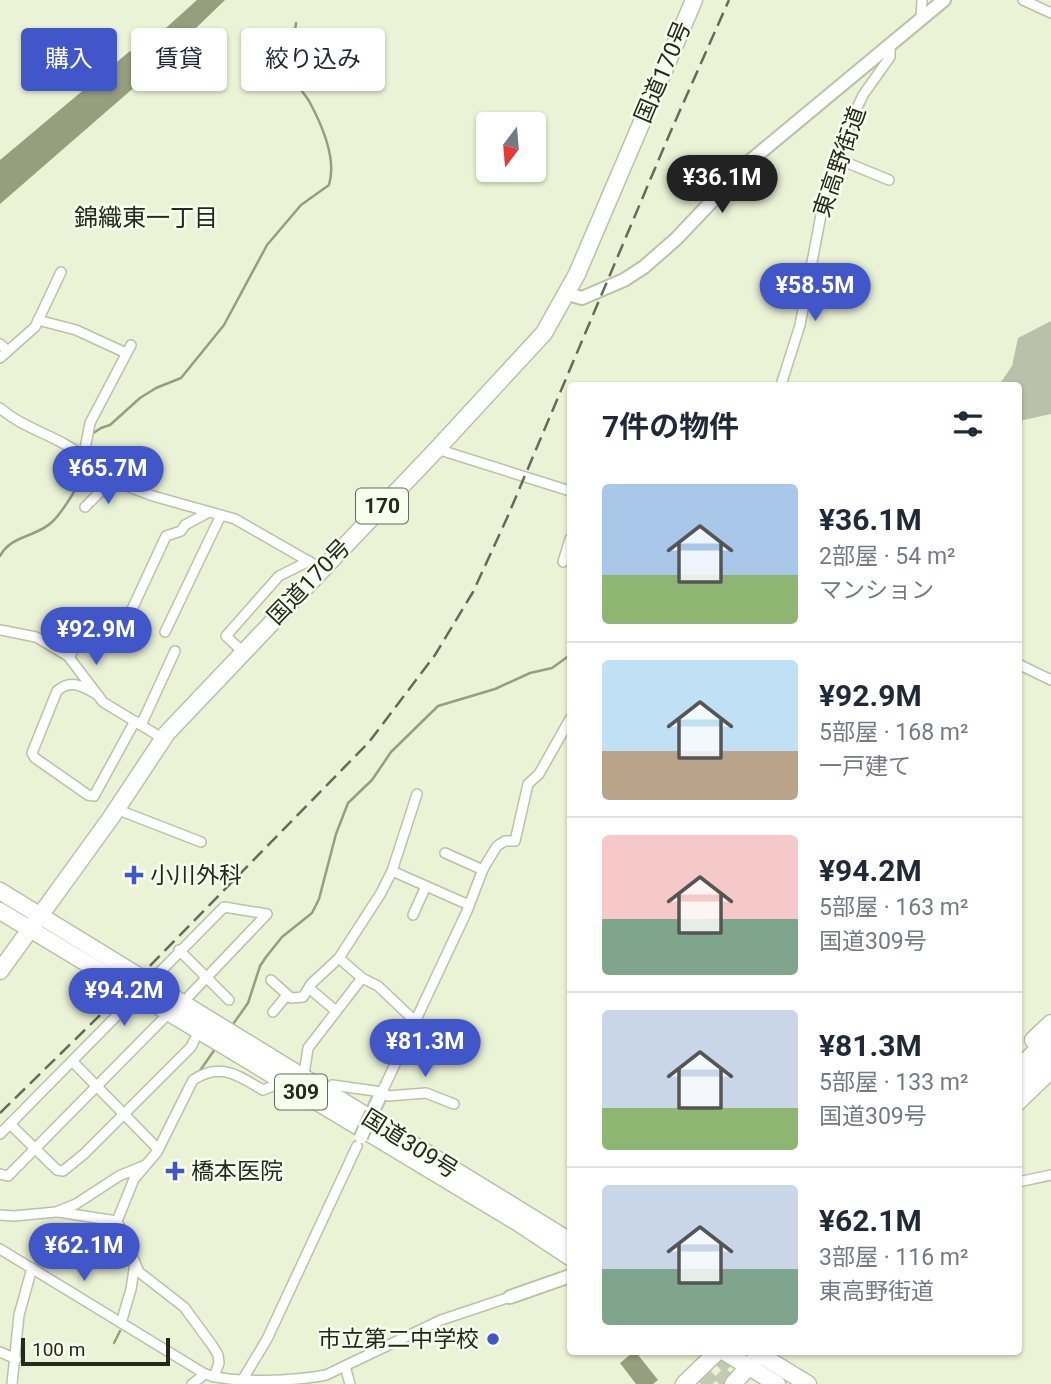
<!DOCTYPE html>
<html lang="ja">
<head>
<meta charset="utf-8">
<style>
	body { margin:0; font-family:Roboto,"Noto Sans JP",sans-serif; background:#f6f6f7; color:#1f2937; height:100vh; display:flex; flex-direction:column; font-size:26px; white-space:nowrap }
	* { box-sizing:border-box; margin:0 }
	p { font-size:23px; color:#747a83 }
	.icon { flex:none; width:38px; height:38px; fill:none; stroke:currentColor; stroke-width:2; stroke-linecap:round; stroke-linejoin:round }
	.map { position:relative; flex:1; overflow:hidden }
	.drawer { position:absolute; left:567px; top:382px; width:455px; height:973px; display:flex; flex-direction:column; background:#fff; border-radius:7px; box-shadow:0 2px 5px #0004 }
	.drawer>* { flex:none }
	.top-card { position:absolute; left:21px; top:28px; width:441px; height:63px; display:flex; gap:14px }
	.needle { width:46px; rotate:196deg }
	.tools { position:absolute; left:476px; top:112px; display:grid; gap:14px }
	.tools a { display:grid; place-items:center; width:70px; height:70px; border-radius:7px; background:#fff; box-shadow:0 2px 5px #0004; font-size:35px }
	.scale { position:absolute; left:21px; bottom:18px; width:149px; box-sizing:border-box; padding-left:7px; border:4px solid #25281e; border-top:0; font-size:19px; line-height:24px; white-space:nowrap; color:#25281e; -webkit-text-stroke:5px #f9ffed; paint-order:stroke }
	.price { position:absolute; translate:-50% -60px; padding:0 16px; border-radius:24px; background:#4056c9; color:#fff; font-size:23px; line-height:46px; filter:drop-shadow(0 2px 4px #0008) }
	.price::after { content:''; position:absolute; left:50%; top:42px; width:21px; height:16px; margin-left:-10px; background:inherit; clip-path:polygon(0 0,100% 0,50% 100%) }
	.price.on { background:#222; color:#fff }
	ul { padding:0; list-style:none }
	li { display:flex; align-items:center; gap:21px; height:175px; padding:0 35px }
	li+li { border-top:2px solid #e0e1e3 }
	li span { display:grid; place-items:center; flex:none; width:196px; height:140px; border-radius:7px; color:#555 }
	li>.icon { margin-inline-start:auto }
	span .icon { width:84px; height:84px; fill:#fffc; stroke-width:1 }
	li b { font-size:30px }
	h2 { display:flex; justify-content:space-between; align-items:center; height:84px; padding:0 35px; font-size:30px }
	.chip { padding:0 24px; border-radius:7px; background:#fff; box-shadow:0 2px 5px #0004; font-size:24px; line-height:63px }
	.chip.on { background:#4056c9; color:#fff }
	.map>svg:first-child { display:block }
	.green { fill:#bac1aa }
	.water { fill:#959e7e }
	.lines { fill:none; stroke-linecap:round; stroke-linejoin:round }
	.stream { stroke:#959e7e; stroke-width:2.5 }
	.highway-tunnel { stroke:#c3cab1; stroke-width:16; stroke-dasharray:16 8; stroke-linecap:butt }
	.street-casing { stroke:#bac2a6; stroke-width:12 }
	.secondary-casing { stroke:#bac2a6; stroke-width:16 }
	.highway-casing { stroke:#bac2a6; stroke-width:19 }
	.street { stroke:#fff; stroke-width:9 }
	.secondary { stroke:#fff; stroke-width:12 }
	.highway { stroke:#fff; stroke-width:16 }
	.rail { stroke:#666a5a; stroke-width:2.5; stroke-dasharray:14 7; stroke-linecap:butt }
	.secondary-bridge-casing { stroke:#bac2a6; stroke-width:16; stroke-linecap:butt }
	.secondary-bridge { stroke:#fff; stroke-width:12 }
	.poi-dot { fill:#4056c9; stroke:#f9ffed; stroke-width:2.5 }
	.labels { text-anchor:middle; dominant-baseline:central; stroke-width:5; stroke-linejoin:round; paint-order:stroke }
	.shield { fill:#f9ffed; stroke:#65685c; stroke-width:2 }
	.shield-label { font-size:21px; font-weight:bold; fill:#25281e }
	.street-label { font-size:23px; fill:#25281e; stroke:#f9ffed }
	.poi-label { font-size:23px; fill:#25281e; stroke:#f9ffed; text-anchor:start }
	.neighbourhood-label { font-size:24px; fill:#25281e; stroke:#f9ffed }
</style>
</head>
<body>
<div class="map">
<svg width="1051" height="1384" viewBox="0 0 1051 1384">
	<rect width="100%" height="100%" fill="#ebf3d6"/>
	<polygon class="green" points="1051,321 1051,414 1019,421 1018,385 999,385 1012,366 1018,338"/>
	<g class="water">
		<polygon points="197,0 225,0 138,84 0,204 0,160 130,51 134,54 148,44"/>
		<polygon points="635,1351 658,1380 653,1384 636,1384 620,1363"/>
	</g>
	<g class="lines">
		<g class="stream">
			<path d="M92,434L101,428L110,425L140,398L156,388L181,378L224,325L267,245L301,205L329,185C337,159 321,123 309,101C304,93 297,86 294,77C289,61 294,40 296,23"/>
			<polyline points="86,469 90,444"/>
			<path d="M0,556C11,535 37,537 52,522C63,512 76,489 84,475"/>
			<polyline points="231,1027 248,1003 260,966 266,957 282,937 312,913 319,899 336,834 348,803 372,780 391,752 438,706 495,689 530,673 552,668 570,655"/>
			<polyline points="199,1072 215,1049"/>
			<polyline points="114,1343 120,1331"/>
		</g>
		<g class="highway-tunnel">
			<polyline points="701,1384 735,1351"/>
			<polyline points="719,1384 752,1351"/>
		</g>
		<defs>
			<g id="street">
				<polyline points="1023,0 1051,13"/>
				<polyline points="921,19 922,0"/>
				<polyline points="838,159 889,180"/>
				<polyline points="38,320 76,330 126,353"/>
				<polyline points="0,344 8,351"/>
				<polyline points="131,345 90,423 81,470 106,482 124,485 153,496 235,519 322,569"/>
				<polyline points="0,358 35,327 61,272"/>
				<polyline points="781,385 800,325 825,194 852,119 863,95 890,57 890,44"/>
				<path d="M0,408C25,430 59,436 84,457"/>
				<polyline points="437,449 570,491"/>
				<polyline points="85,507 109,483"/>
				<polyline points="563,562 570,539"/>
				<polyline points="127,620 166,536 181,531 185,525 209,512"/>
				<polyline points="0,630 36,637 68,656 103,702 162,738"/>
				<polyline points="165,632 221,515"/>
				<polyline points="243,652 226,636 279,576 309,561"/>
				<polyline points="70,657 84,621"/>
				<polyline points="1018,664 1051,680"/>
				<path d="M98,695C84,687 71,678 57,691L32,753L35,758L88,795L94,796L135,721"/>
				<polyline points="141,725 175,651"/>
				<polyline points="116,809 201,842"/>
				<polyline points="445,853 483,870"/>
				<polyline points="392,871 469,905"/>
				<polyline points="413,915 426,886"/>
				<polyline points="179,950 229,1000"/>
				<polyline points="339,958 362,978 378,986 415,1021"/>
				<polyline points="271,980 291,998 303,997 311,984 339,958 381,893 392,871 417,794"/>
				<polyline points="310,989 336,1011"/>
				<polyline points="273,1012 287,995"/>
				<polyline points="72,1061 158,1149"/>
				<polyline points="305,1068 308,1048 362,978"/>
				<polyline points="332,1085 382,1092 388,1096 426,1093 454,1104"/>
				<polyline points="382,1092 467,911 483,869 497,846 505,841 515,841 528,784 539,774 570,719"/>
				<polyline points="10,1124 57,1170 63,1171 84,1154 191,1047 195,1039"/>
				<polyline points="0,1134 224,907 267,914 189,996"/>
				<polyline points="0,1174 8,1176 169,1013"/>
				<polyline points="1018,1182 1051,1175"/>
				<polyline points="58,1212 117,1221"/>
				<polyline points="0,1215 14,1216 56,1212 76,1204 119,1176 143,1166"/>
				<path d="M0,1249L205,1374C234,1384 295,1381 326,1375L441,1320L510,1297"/>
				<polyline points="121,1323 131,1289 135,1263"/>
				<polyline points="0,1352 16,1359"/>
				<polyline points="345,1366 350,1384"/>
				<path d="M214,1377L219,1363L218,1355L212,1345L184,1307L139,1272L117,1221L134,1179L157,1152L193,1080C221,1062 237,1075 263,1090L273,1086"/>
				<polyline points="243,1379 267,1339 357,1146"/>
				<polyline points="12,1384 19,1315 32,1268"/>
				<polyline points="192,1384 205,1374"/>
			</g>
			<g id="secondary">
				<polyline points="568,294 582,298 624,280 644,267 676,239 750,161 944,0"/>
				<polyline points="372,1113 382,1092"/>
				<polyline points="510,1297 570,1276"/>
			</g>
			<g id="highway">
				<polyline points="0,891 570,1241"/>
				<polyline points="0,911 517,1222 570,1257"/>
				<polyline points="0,971 110,819 167,733 437,449 544,333 577,274 694,0"/>
				<polyline points="1033,1040 1051,1023"/>
				<polyline points="1018,1069 1051,1036"/>
				<polyline points="1018,1087 1051,1054"/>
				<polyline points="1018,1102 1051,1070"/>
				<polyline points="723,1351 777,1384"/>
				<polyline points="754,1351 808,1384"/>
				<polyline points="684,1384 718,1351"/>
				<polyline points="733,1384 755,1360"/>
			</g>
		</defs>
		<use href="#street" class="street-casing"/>
		<use href="#secondary" class="secondary-casing"/>
		<use href="#highway" class="highway-casing"/>
		<use href="#street" class="street"/>
		<use href="#secondary" class="secondary"/>
		<use href="#highway" class="highway"/>
		<polyline class="rail" points="0,1113 142,974 369,742 435,655 473,592 507,518 670,133 729,0"/>
		<defs>
			<polyline id="secondary-bridge" points="361,1137 372,1113"/>
		</defs>
		<use href="#secondary-bridge" class="secondary-bridge-casing"/>
		<use href="#secondary-bridge" class="secondary-bridge"/>
	</g>
	<g class="poi-dot">
		<path d="M130.5 864.5h7v7h7v7h-7v7h-7v-7h-7v-7h7z"/>
		<path d="M171.5 1160.5h7v7h7v7h-7v7h-7v-7h-7v-7h7z"/>
		<circle cx="493" cy="1339" r="7"/>
	</g>
	<g class="labels">
		<g class="shield">
			<rect x="356" y="488.5" width="52" height="35" rx="5"/>
			<rect x="275" y="1074.5" width="52" height="35" rx="5"/>
		</g>
		<g class="shield-label">
			<text x="382" y="506">170</text>
			<text x="301" y="1092">309</text>
		</g>
		<g class="street-label">
			<text transform="translate(663 72) rotate(-67)">国道170号</text>
			<text transform="translate(840 162) rotate(-71)">東高野街道</text>
			<text transform="translate(309 582) rotate(-46)">国道170号</text>
			<text transform="translate(410 1144) rotate(32)">国道309号</text>
		</g>
		<g class="poi-label">
			<text x="150" y="875">小川外科</text>
			<text x="191" y="1171">橋本医院</text>
			<text x="479" y="1339" text-anchor="end">市立第二中学校</text>
		</g>
		<g class="neighbourhood-label">
			<text x="146" y="218">錦織東一丁目</text>
		</g>
	</g>
</svg>
<div class="tools">
<a><svg class="needle" viewBox="-14 -14 28 28"><path d="M0-13l5 13h-10z" fill="#e53935"/><path d="M0 13l5-13h-10z" fill="#747a83"/></svg></a>
</div>
<div class="scale">100 m</div>
<b class="price on" style="left:722px;top:215px">¥36.1M</b>
<b class="price" style="left:815px;top:323px">¥58.5M</b>
<b class="price" style="left:108px;top:506px">¥65.7M</b>
<b class="price" style="left:96px;top:667px">¥92.9M</b>
<b class="price" style="left:124px;top:1028px">¥94.2M</b>
<b class="price" style="left:425px;top:1079px">¥81.3M</b>
<b class="price" style="left:84px;top:1283px">¥62.1M</b>
<div class="top-card">
<a class="chip on">購入</a>
<a class="chip">賃貸</a>
<a class="chip">絞り込み</a>
</div>
<section class="drawer">
<h2>7件の物件<svg class="icon" aria-label="filters" viewBox="0 0 24 24"><path d="M4 7h16M4 17h16"/><circle cx="9" cy="7" r="2"/><circle cx="15" cy="17" r="2"/></svg></h2>
<ul>
<li><span style="background:linear-gradient(#a9c7e8 65%,#8fb573 0)"><svg class="icon" aria-label="home" viewBox="0 0 24 24"><path d="M3 11l9-7 9 7M6 9v11h12V9"/></svg></span><div><b>¥36.1M</b><p>2部屋 · 54 m²</p><p>マンション</p></div></li>
<li><span style="background:linear-gradient(#bfe0f5 65%,#b9a48a 0)"><svg class="icon" aria-label="home" viewBox="0 0 24 24"><path d="M3 11l9-7 9 7M6 9v11h12V9"/></svg></span><div><b>¥92.9M</b><p>5部屋 · 168 m²</p><p>一戸建て</p></div></li>
<li><span style="background:linear-gradient(#f6c9c9 60%,#7fa58c 0)"><svg class="icon" aria-label="home" viewBox="0 0 24 24"><path d="M3 11l9-7 9 7M6 9v11h12V9"/></svg></span><div><b>¥94.2M</b><p>5部屋 · 163 m²</p><p>国道309号</p></div></li>
<li><span style="background:linear-gradient(#c9d6e8 70%,#8fb573 0)"><svg class="icon" aria-label="home" viewBox="0 0 24 24"><path d="M3 11l9-7 9 7M6 9v11h12V9"/></svg></span><div><b>¥81.3M</b><p>5部屋 · 133 m²</p><p>国道309号</p></div></li>
<li><span style="background:linear-gradient(#c9d6e8 60%,#7fa58c 0)"><svg class="icon" aria-label="home" viewBox="0 0 24 24"><path d="M3 11l9-7 9 7M6 9v11h12V9"/></svg></span><div><b>¥62.1M</b><p>3部屋 · 116 m²</p><p>東高野街道</p></div></li>
</ul>
</section>
</div>
</body>
</html>
